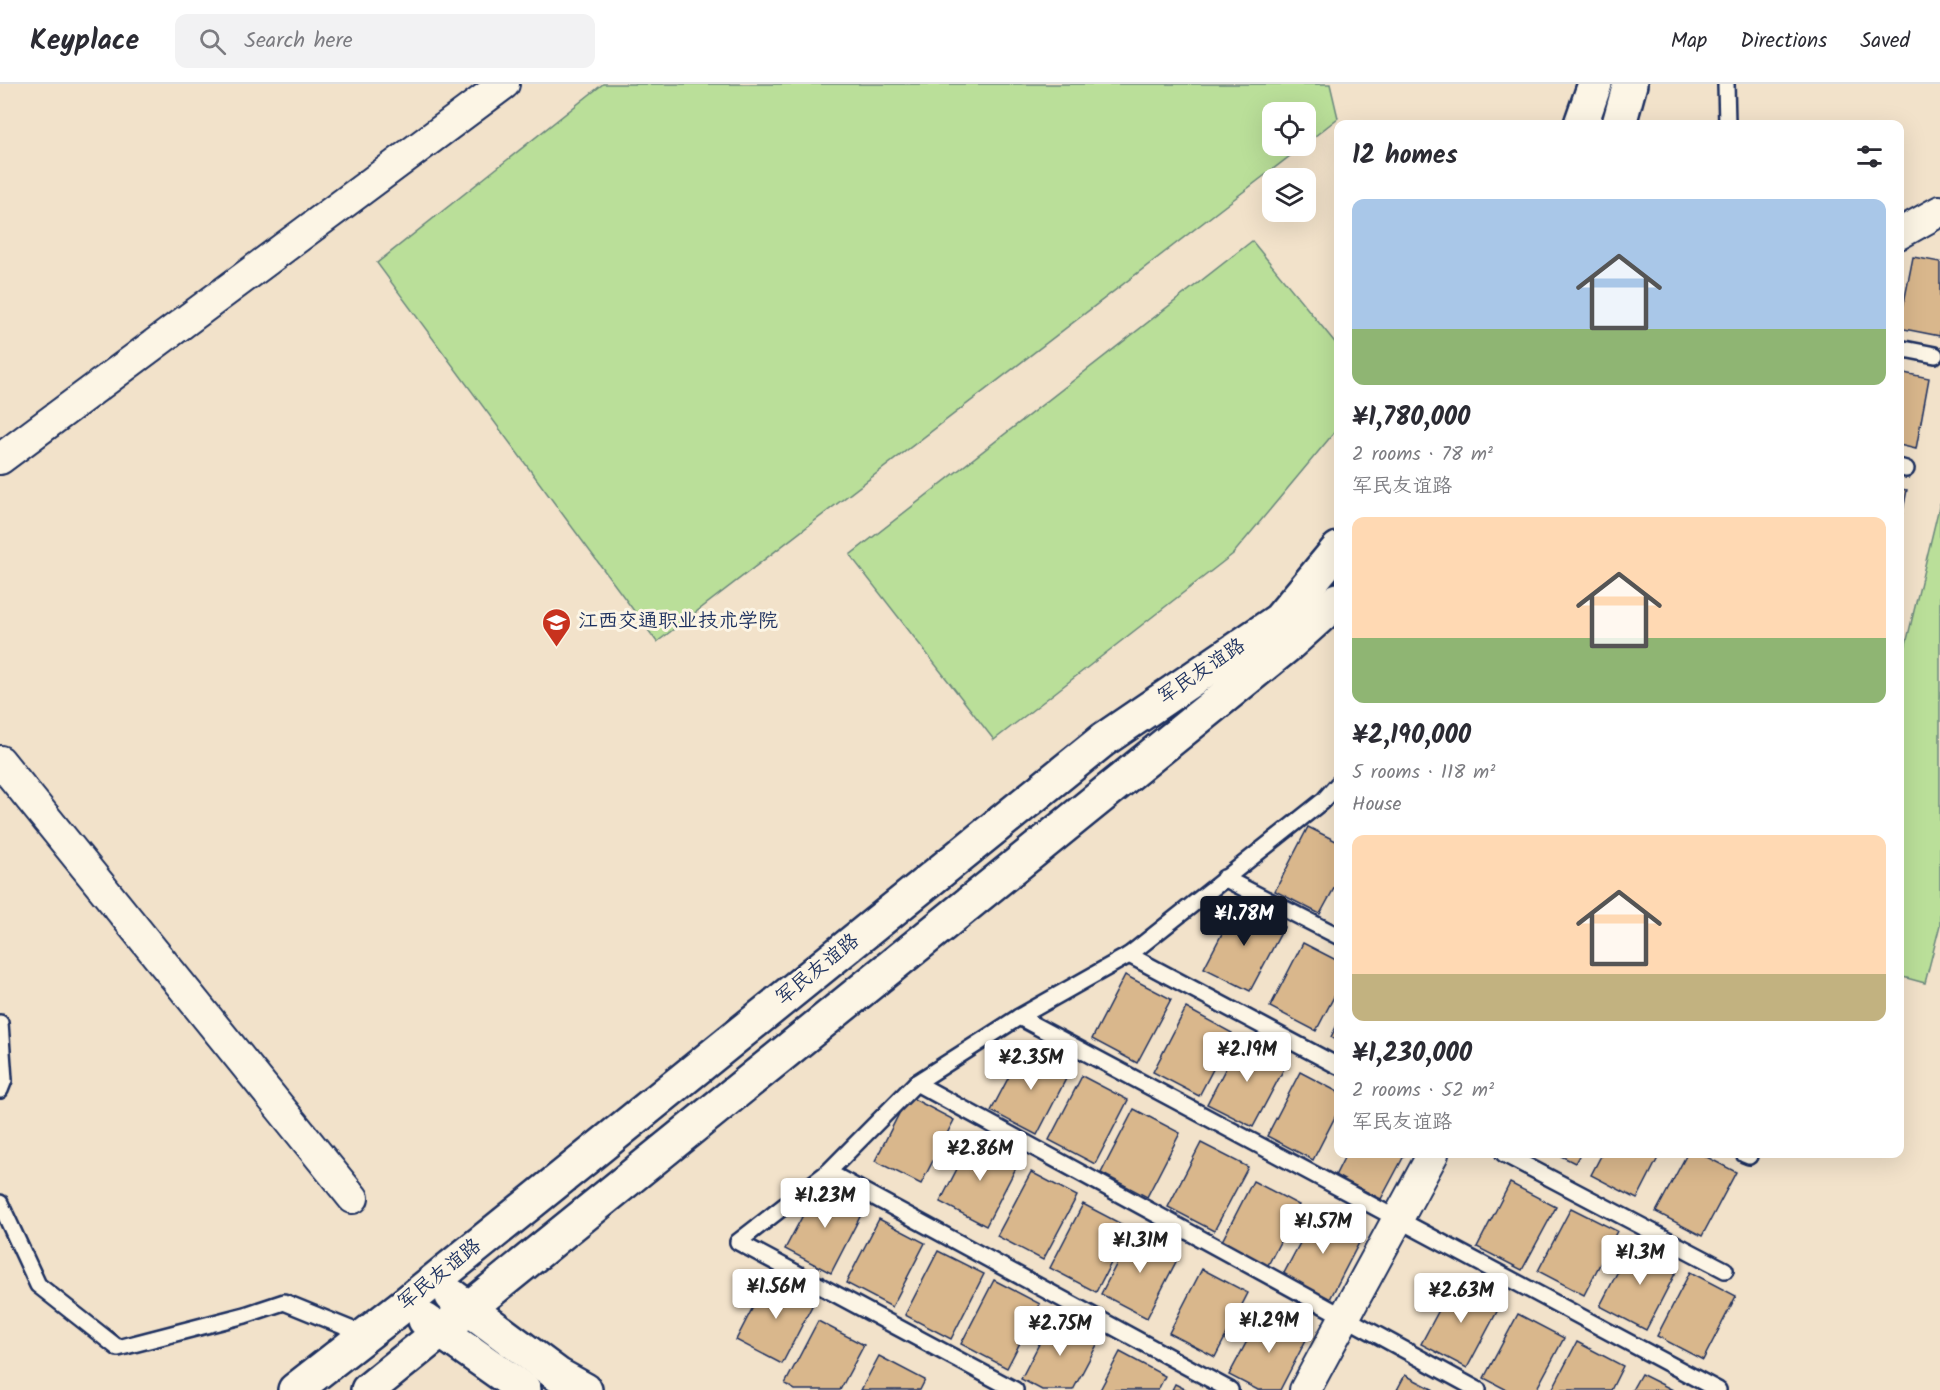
<!DOCTYPE html>
<html lang="en">
<head>
<meta charset="utf-8">
<style>
	body { margin:0; font-family:Kalam,"LXGW WenKai TC",sans-serif; background:#f2f2f3; color:#2b2b33; height:100vh; display:flex; flex-direction:column; font-size:22px; white-space:nowrap }
	* { box-sizing:border-box; margin:0 }
	p { font-size:20px; color:#7c7c81 }
	.icon { flex:none; width:33px; height:33px; fill:none; stroke:currentColor; stroke-width:2; stroke-linecap:round; stroke-linejoin:round }
	.map { position:relative; flex:1; overflow:hidden }
	.side { position:absolute; left:1334px; top:36px; width:570px; height:1038px; display:flex; flex-direction:column; background:#fff; border-radius:12px; box-shadow:0 6px 24px #0002 }
	.side>* { flex:none }
	.controls { position:absolute; left:1262px; top:18px; display:grid; gap:12px }
	.controls a { display:grid; place-items:center; width:54px; height:54px; border-radius:12px; background:#fff; box-shadow:0 6px 24px #0002; font-size:30px }
	.price { position:absolute; translate:-50% -51px; padding:0 14px; border-radius:6px; background:#fff; color:#222; font-size:20px; line-height:39px; filter:drop-shadow(0 2px 3px #0008) }
	.price::after { content:''; position:absolute; left:50%; top:36px; width:18px; height:14px; margin-left:-9px; background:inherit; clip-path:polygon(0 0,100% 0,50% 100%) }
	.price.selected { background:#111827; color:#fff }
	ul { padding:0; list-style:none }
	li { display:grid; align-content:center; gap:12px; height:318px; padding:0 18px }
	li span { display:grid; place-items:center; height:186px; border-radius:12px; color:#555 }
	li>.icon { margin-inline-start:auto }
	span .icon { width:108px; height:108px; fill:#fffc; stroke-width:1 }
	li b { font-size:26px }
	h2 { display:flex; justify-content:space-between; align-items:center; height:72px; padding:0 18px; font-size:26px }
	header { display:flex; align-items:center; gap:36px; box-sizing:border-box; height:84px; padding:0 30px; background:#fff; border-bottom:2px solid #e1e1e2 }
	header strong { font-size:28px }
	nav { display:flex; gap:33px; margin-inline-start:auto; font-size:21px }
	.search { width:420px; height:54px; background:#f2f2f3; display:flex; align-items:center; gap:15px; box-sizing:border-box; padding:0 21px; border-radius:12px; color:#7c7c81; font-size:22px }
	.map>svg:first-child { display:block }
	.grass { fill:#badf99; stroke:#6a877c; stroke-width:1.5 }
	.building { fill:#d9b78c; stroke:#1b2f5e; stroke-width:1.5 }
	.lines { fill:none; stroke-linecap:round; stroke-linejoin:round }
	.lane-casing { stroke:#1b2f5e; stroke-width:20 }
	.street-casing { stroke:#1b2f5e; stroke-width:34 }
	.secondary-casing { stroke:#1b2f5e; stroke-width:38 }
	.lane { stroke:#fcf5e5; stroke-width:15 }
	.street { stroke:#fcf5e5; stroke-width:30 }
	.secondary { stroke:#fcf5e5; stroke-width:33 }
	.labels { text-anchor:middle; dominant-baseline:central; stroke-width:6; stroke-linejoin:round; paint-order:stroke }
	.poi-label { font-size:20px; fill:#1b2f5e; stroke:#fcf5e5; text-anchor:start }
	.street-label { font-size:20px; fill:#1b2f5e; stroke:#fcf5e5 }
</style>
</head>
<body>
<header>
<strong>Keyplace</strong>
<div class="search"><svg class="icon" aria-label="search" viewBox="0 0 24 24"><circle cx="10" cy="10" r="6"/><path d="M15 15l6 6"/></svg>Search here</div>
<nav><a>Map</a><a>Directions</a><a>Saved</a></nav>
</header>
<div class="map">
<svg width="1940" height="1306" viewBox="0 0 1940 1306">
	<rect width="100%" height="100%" fill="#f2e2ca"/>
	<filter id="ink" filterUnits="userSpaceOnUse"><feTurbulence type="fractalNoise" baseFrequency=".0167" numOctaves="2"/><feDisplacementMap in="SourceGraphic" scale="12" xChannelSelector="R" yChannelSelector="G"/><feConvolveMatrix kernelMatrix="1 2 1 2 8 2 1 2 1" color-interpolation-filters="sRGB"/></filter>
	<g filter="url(#ink)">
		<g class="grass">
			<polygon points="603,0 1330,0 1338,34 1305,60 1305,28 1272,28 1272,62 1303,62 657,558 377,179"/>
			<polygon points="1252,157 1338,262 1338,344 1233,470 994,656 850,471"/>
			<polygon points="1940,419 1940,841 1925,899 1899,892 1899,589"/>
		</g>
		<g class="building">
			<polygon points="1913,173 1940,178 1940,252 1899,244"/>
			<polygon points="1899,288 1929,294 1916,365 1899,361"/>
			<polygon points="1899,405 1907,406 1899,447"/>
			<polygon points="1308,743 1338,758 1338,797 1320,830 1275,807"/>
			<polygon points="1238,819 1284,843 1250,907 1204,884"/>
			<polygon points="1303,859 1338,877 1338,905 1316,947 1270,923"/>
			<polygon points="1125,891 1171,915 1137,979 1092,955"/>
			<polygon points="1186,924 1232,949 1199,1012 1153,988"/>
			<polygon points="1338,939 1338,957 1331,953"/>
			<polygon points="1241,955 1287,979 1253,1043 1207,1020"/>
			<polygon points="1024,964 1070,987 1037,1051 991,1027"/>
			<polygon points="1300,988 1338,1008 1338,1027 1313,1076 1267,1052"/>
			<polygon points="1082,992 1128,1016 1095,1080 1049,1056"/>
			<polygon points="908,1012 954,1036 921,1100 875,1077"/>
			<polygon points="1134,1025 1180,1049 1147,1113 1101,1089"/>
			<polygon points="973,1054 1019,1078 986,1142 940,1118"/>
			<polygon points="1201,1059 1248,1083 1214,1147 1168,1123"/>
			<polygon points="1346,1070 1405,1070 1381,1115 1335,1092"/>
			<polygon points="1557,1070 1580,1070 1575,1079"/>
			<polygon points="1602,1070 1660,1070 1637,1115 1591,1091"/>
			<polygon points="1687,1070 1701,1070 1736,1088 1702,1152 1656,1128"/>
			<polygon points="1031,1088 1077,1112 1043,1176 997,1152"/>
			<polygon points="1253,1097 1299,1121 1266,1185 1220,1161"/>
			<polygon points="1510,1099 1556,1123 1522,1186 1477,1163"/>
			<polygon points="819,1101 864,1125 831,1189 785,1165"/>
			<polygon points="1083,1120 1129,1144 1096,1208 1050,1184"/>
			<polygon points="1571,1124 1617,1147 1584,1211 1538,1187"/>
			<polygon points="1317,1127 1363,1151 1330,1215 1283,1191"/>
			<polygon points="879,1135 925,1159 892,1223 846,1199"/>
			<polygon points="1134,1146 1180,1170 1147,1234 1101,1210"/>
			<polygon points="1633,1158 1679,1182 1646,1246 1600,1222"/>
			<polygon points="938,1167 984,1190 951,1255 905,1231"/>
			<polygon points="1202,1185 1248,1209 1215,1273 1169,1249"/>
			<polygon points="1690,1188 1736,1212 1703,1276 1657,1252"/>
			<polygon points="769,1192 815,1216 782,1280 736,1256"/>
			<polygon points="994,1196 1040,1220 1007,1284 961,1260"/>
			<polygon points="1455,1196 1501,1220 1467,1284 1421,1260"/>
			<polygon points="1263,1227 1309,1250 1280,1306 1258,1306 1229,1291"/>
			<polygon points="1518,1230 1564,1254 1536,1306 1507,1306 1484,1294"/>
			<polygon points="1054,1231 1100,1255 1073,1306 1042,1306 1021,1295"/>
			<polygon points="818,1237 864,1261 840,1306 795,1306 785,1300"/>
			<polygon points="1577,1258 1623,1282 1611,1306 1552,1306"/>
			<polygon points="1120,1268 1165,1292 1158,1306 1100,1306"/>
			<polygon points="879,1272 925,1296 920,1306 861,1306"/>
			<polygon points="1641,1290 1673,1306 1632,1306"/>
			<polygon points="1405,1291 1434,1306 1397,1306"/>
			<polygon points="1175,1300 1187,1306 1172,1306"/>
		</g>
		<g class="lines">
			<defs>
				<g id="lane">
					<polyline points="1726,0 1727,40"/>
					<polyline points="1899,264 1935,271"/>
					<polyline points="1899,383 1906,385"/>
					<polyline points="1224,794 1338,852"/>
					<polyline points="1129,871 1338,982"/>
					<polyline points="1019,933 1718,1306"/>
					<polyline points="0,939 4,996 0,1006"/>
					<polyline points="916,999 1478,1306"/>
					<polyline points="1504,1070 1725,1186"/>
					<polyline points="1744,1070 1749,1072"/>
					<polyline points="828,1088 1230,1306"/>
					<polyline points="0,1119 38,1201 118,1264 245,1231 284,1218 365,1251"/>
					<polyline points="1015,1306 738,1158 828,1088 916,999 1019,933 1129,871 1324,716 1338,700"/>
				</g>
				<g id="street">
					<polyline points="1899,150 1940,127"/>
					<polyline points="0,375 504,0"/>
					<polyline points="0,677 353,1114"/>
					<polyline points="1305,1306 1433,1070"/>
				</g>
				<g id="secondary">
					<polyline points="1581,40 1595,0"/>
					<polyline points="1619,40 1630,0"/>
					<polyline points="452,1212 558,1291 585,1306"/>
					<polyline points="425,1236 524,1306"/>
					<polyline points="295,1306 404,1221 1103,656 1279,536 1338,465"/>
					<polyline points="368,1306 1288,561 1338,516"/>
				</g>
			</defs>
			<use href="#lane" class="lane-casing"/>
			<use href="#street" class="street-casing"/>
			<use href="#secondary" class="secondary-casing"/>
			<use href="#lane" class="lane"/>
			<use href="#street" class="street"/>
			<use href="#secondary" class="secondary"/>
		</g>
	</g>
	<defs>
		<symbol id="university-pin" viewBox="-11 -11 22 30"><path d="M0 17L-7.5 6A9.5 9.5 0 1 1 7.5 6Z" fill="#c8321e" stroke="#fcf5e5"/><path d="M0-5L7-2L0 1L-7-2ZM-4 1L0 2.5L4 1V4Q0 6-4 4Z" fill="#fff"/></symbol>
	</defs>
	<g fill-rule="evenodd">
		<use href="#university-pin" x="540" y="522" width="33" height="45"/>
	</g>
	<g class="labels">
		<g class="poi-label">
			<text x="578" y="538">江西交通职业技术学院</text>
		</g>
		<g class="street-label">
			<text transform="translate(1202 588) rotate(-34)">军民友谊路</text>
			<text transform="translate(818 886) rotate(-39)">军民友谊路</text>
			<text transform="translate(440 1191) rotate(-39)">军民友谊路</text>
		</g>
	</g>
</svg>
<div class="controls">
<a><svg class="icon" aria-label="locate" viewBox="0 0 24 24"><circle cx="12" cy="12" r="6"/><path d="M12 2v4M12 18v4M2 12h4M18 12h4"/></svg></a>
<a><svg class="icon" aria-label="layers" viewBox="0 0 24 24"><path d="M12 4l9 5-9 5-9-5zM3 14l9 5 9-5"/></svg></a>
</div>
<b class="price selected" style="left:1244px;top:863px">¥1.78M</b>
<b class="price" style="left:1247px;top:999px">¥2.19M</b>
<b class="price" style="left:1031px;top:1007px">¥2.35M</b>
<b class="price" style="left:980px;top:1098px">¥2.86M</b>
<b class="price" style="left:825px;top:1145px">¥1.23M</b>
<b class="price" style="left:1323px;top:1171px">¥1.57M</b>
<b class="price" style="left:1140px;top:1190px">¥1.31M</b>
<b class="price" style="left:1640px;top:1202px">¥1.3M</b>
<b class="price" style="left:776px;top:1236px">¥1.56M</b>
<b class="price" style="left:1461px;top:1240px">¥2.63M</b>
<b class="price" style="left:1269px;top:1270px">¥1.29M</b>
<b class="price" style="left:1060px;top:1273px">¥2.75M</b>
<section class="side">
<h2>12 homes<svg class="icon" aria-label="filters" viewBox="0 0 24 24"><path d="M4 7h16M4 17h16"/><circle cx="9" cy="7" r="2"/><circle cx="15" cy="17" r="2"/></svg></h2>
<ul>
<li><span style="background:linear-gradient(#a9c7e8 70%,#8fb573 0)"><svg class="icon" aria-label="home" viewBox="0 0 24 24"><path d="M3 11l9-7 9 7M6 9v11h12V9"/></svg></span><div><b>¥1,780,000</b><p>2 rooms · 78 m²</p><p>军民友谊路</p></div></li>
<li><span style="background:linear-gradient(#ffd9b3 65%,#8fb573 0)"><svg class="icon" aria-label="home" viewBox="0 0 24 24"><path d="M3 11l9-7 9 7M6 9v11h12V9"/></svg></span><div><b>¥2,190,000</b><p>5 rooms · 118 m²</p><p>House</p></div></li>
<li><span style="background:linear-gradient(#ffd9b3 75%,#c2b280 0)"><svg class="icon" aria-label="home" viewBox="0 0 24 24"><path d="M3 11l9-7 9 7M6 9v11h12V9"/></svg></span><div><b>¥1,230,000</b><p>2 rooms · 52 m²</p><p>军民友谊路</p></div></li>
</ul>
</section>
</div>
</body>
</html>
